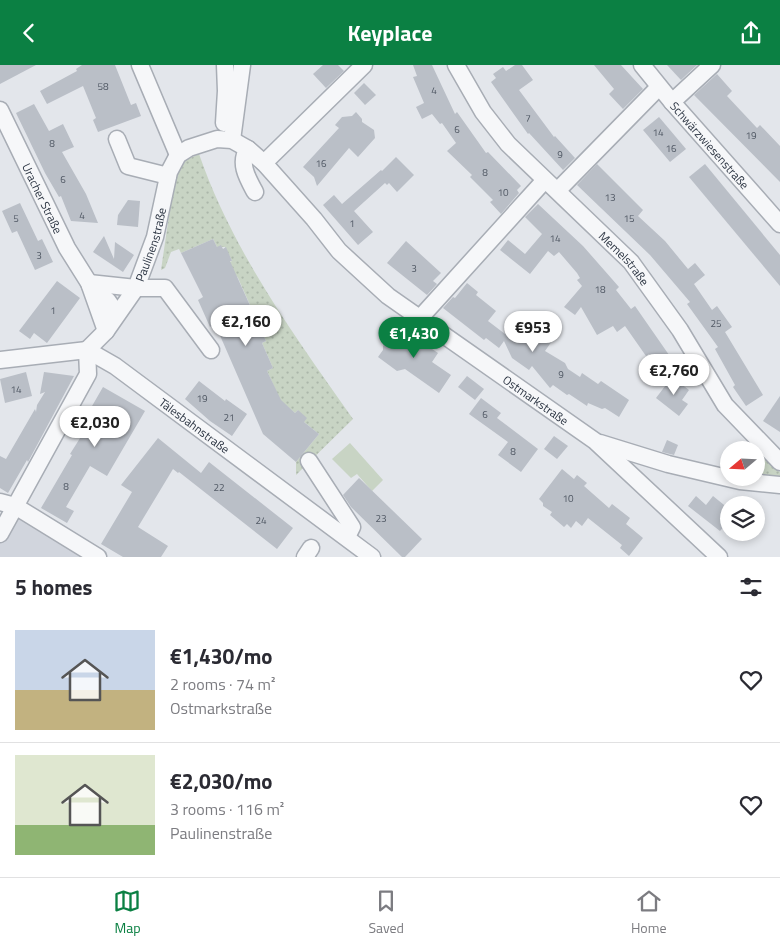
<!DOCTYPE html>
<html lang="en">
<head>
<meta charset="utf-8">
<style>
	body { margin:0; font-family:"Titillium Web",sans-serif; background:#f2f2f3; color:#2b2b33; height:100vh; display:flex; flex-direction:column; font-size:19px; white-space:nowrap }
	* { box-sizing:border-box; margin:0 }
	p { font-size:16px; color:#7c7c81 }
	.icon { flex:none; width:28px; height:28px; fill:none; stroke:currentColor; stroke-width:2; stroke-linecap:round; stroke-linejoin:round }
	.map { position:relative; height:492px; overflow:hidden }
	.drawer { display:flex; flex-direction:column; background:#fff; flex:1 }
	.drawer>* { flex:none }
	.needle { width:32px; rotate:251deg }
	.controls { position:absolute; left:720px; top:376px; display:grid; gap:10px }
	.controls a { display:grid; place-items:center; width:45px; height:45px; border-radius:50%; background:#fff; box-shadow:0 2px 8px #0003; font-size:25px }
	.price { position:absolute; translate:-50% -42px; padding:0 11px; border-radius:18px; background:#fff; color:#222; font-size:16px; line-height:32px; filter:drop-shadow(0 1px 2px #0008) }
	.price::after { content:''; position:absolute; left:50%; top:30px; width:15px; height:11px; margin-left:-8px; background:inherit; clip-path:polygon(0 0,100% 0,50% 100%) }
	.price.active { background:#0b8043; color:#fff }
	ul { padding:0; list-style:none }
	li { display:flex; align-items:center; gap:15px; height:125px; padding:0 15px }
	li+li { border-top:1px solid #e1e1e2 }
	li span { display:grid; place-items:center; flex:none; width:140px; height:100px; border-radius:0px; color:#555 }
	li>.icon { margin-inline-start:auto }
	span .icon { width:60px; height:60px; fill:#fffc; stroke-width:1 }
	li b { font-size:21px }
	h2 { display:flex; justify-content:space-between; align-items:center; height:60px; padding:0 15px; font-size:21px }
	header { display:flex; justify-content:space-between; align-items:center; height:65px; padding:0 15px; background:#0b8043; color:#fff; font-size:22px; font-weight:700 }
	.tabs { display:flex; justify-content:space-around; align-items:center; height:70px; border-top:1px solid #e1e1e2; background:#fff; font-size:14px; color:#7c7c81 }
	.tabs a { display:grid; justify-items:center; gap:2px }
	.tabs .active { color:#0b8043 }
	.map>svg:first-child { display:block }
	.built { fill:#d1d5dd }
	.grass { fill:url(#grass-dots) }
	.pitch { fill:#c8d4c4 }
	.building { fill:#babfc7 }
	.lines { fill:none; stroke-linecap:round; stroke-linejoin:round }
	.minor-casing { stroke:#a8adb5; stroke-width:19 }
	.minor { stroke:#f6f7f9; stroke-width:16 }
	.labels { text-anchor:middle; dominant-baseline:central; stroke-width:4.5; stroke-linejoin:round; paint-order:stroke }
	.number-label { font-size:10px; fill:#4f5763 }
	.street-label { font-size:12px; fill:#2b3442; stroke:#f3f5f8 }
</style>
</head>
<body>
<header><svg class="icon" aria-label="back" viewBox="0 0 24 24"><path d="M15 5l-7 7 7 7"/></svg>Keyplace<svg class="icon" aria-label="share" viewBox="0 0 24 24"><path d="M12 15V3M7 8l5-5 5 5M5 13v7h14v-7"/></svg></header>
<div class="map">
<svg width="780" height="492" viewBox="0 0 780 492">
	<defs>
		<pattern id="grass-dots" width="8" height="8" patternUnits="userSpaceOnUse" patternTransform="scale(1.25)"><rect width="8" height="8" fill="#c8d4c4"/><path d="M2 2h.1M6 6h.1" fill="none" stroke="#acb7aa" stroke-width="1.8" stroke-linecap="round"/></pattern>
	</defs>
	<rect width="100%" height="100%" fill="#e3e6eb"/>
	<polygon class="built" points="15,441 98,492 0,492 0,471"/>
	<g class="grass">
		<path d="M199,89C233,187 294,270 353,354L296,410V397L319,369L304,357L298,345L295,348L282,337L276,344L277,328L267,306L273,303L262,278L266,276L238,213L227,198L232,196L225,182H217L213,174L181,188L179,184L171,187L165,203L161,205L172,130L179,106L186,95Z"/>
		<polygon points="756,387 780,407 780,414 756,410"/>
	</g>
	<polygon class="pitch" points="350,378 383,415 372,426 357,409 351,413 332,394"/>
	<g class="building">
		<polygon points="0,0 36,0 0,19"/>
		<polygon points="82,0 115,0 131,40 136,38 141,51 98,67 93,55 96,53 83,21 47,39 40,26 77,6 76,4"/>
		<polygon points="323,0 338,0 344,6 326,23 313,9"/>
		<polygon points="413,0 432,0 455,49 457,47 486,88 488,87 521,121 517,125 519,128 501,149 490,137 493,135 470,112 472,110 447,86 456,78 442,58 440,59 432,49 422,54 416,42 424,38 413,12 417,11"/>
		<polygon points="515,0 522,0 533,15 519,25 554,72 555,71 575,93 563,105 529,68 528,69 491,17 496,13 493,9 503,2 506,6"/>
		<polygon points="594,0 621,0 643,24 623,44 609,29 614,24"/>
		<polygon points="667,0 697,0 681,15"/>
		<polygon points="717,9 732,26 727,31 757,63 760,60 780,81 780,117 694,30"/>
		<polygon points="364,18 376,30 365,40 354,28"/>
		<polygon points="34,39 49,66 63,59 74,82 62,87 86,129 98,158 71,156 61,131 59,132 45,108 16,48"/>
		<polygon points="356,47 362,54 362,57 374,65 375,73 358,92 349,83 317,121 314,112 303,102 339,63 335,60 342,52 352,51"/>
		<polygon points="659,52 686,84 670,97 643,65"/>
		<polygon points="396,92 414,110 397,127 389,118 387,120 385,118 354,146 373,167 358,180 323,140 334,130 342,139 381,105 382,106"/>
		<polygon points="597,99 643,145 638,151 665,176 688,204 695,198 705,210 694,219 712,245 717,241 732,262 725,267 763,330 746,341 733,322 735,320 715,284 718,282 687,239 690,237 650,190 577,120"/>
		<polygon points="705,99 780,190 780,221 689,112"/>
		<polygon points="128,135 140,136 138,162 117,160 118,150"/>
		<polygon points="20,138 38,176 42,174 53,197 35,205 17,166 12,168 2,146"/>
		<polygon points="538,139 583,181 619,222 616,225 631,244 635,241 676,300 667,308 649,289 646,291 625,261 617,267 613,261 597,270 581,242 575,250 564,242 582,221 577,215 580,213 577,208 559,187 554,191 548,186 530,209 500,185 508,175 525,189 542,169 525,152"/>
		<polygon points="104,171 114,194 115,177 134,190 123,207 93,187"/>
		<polygon points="213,174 217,182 221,180 223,184 226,182 232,196 230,196 266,276 262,278 273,303 267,306 281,335 295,348 298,345 307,353 304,357 319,369 296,397 263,369 215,259 210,262 198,235 203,232 181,188"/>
		<polygon points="406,176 441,208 433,216 437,219 427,230 387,198"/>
		<polygon points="57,216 80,233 47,278 34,268 30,274 19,266"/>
		<polygon points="467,218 478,227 476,230 496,246 488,256 513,275 526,259 540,272 543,269 552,276 545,286 565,298 568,304 580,312 582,308 598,319 601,316 629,335 619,352 605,343 602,344 588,338 587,341 569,329 567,330 553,320 550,323 532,301 529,305 512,293 504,276 499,283 486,273 484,275 443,243 453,232 455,233"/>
		<polygon points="396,263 401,267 409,264 414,269 414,272 438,288 432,297 451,310 439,328 405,304 397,306 378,292 383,285 383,281"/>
		<polygon points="26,307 32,331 5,338 0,314"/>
		<polygon points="44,307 74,311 28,397 27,395 8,428 0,423 0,391 6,394 35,344 36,347 37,340 45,327 40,329"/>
		<polygon points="467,311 484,324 475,335 458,322"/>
		<polygon points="672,312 689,325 682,335 688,339 679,351 656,333"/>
		<polygon points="199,316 225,336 226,334 247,349 232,371 210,356 185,334"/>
		<polygon points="103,322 145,346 107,411 90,401 66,442 74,446 67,458 41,443 72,390 70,389 94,351 88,348"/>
		<polygon points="780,331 780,367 763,356"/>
		<polygon points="481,333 501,348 497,353 538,384 521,407 498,390 508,377 469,349"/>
		<polygon points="554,371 568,381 557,394 544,384"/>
		<polygon points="158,373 201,408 209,397 293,463 277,484 179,407 178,408 173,404 138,462 168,481 161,492 123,492 101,479 132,427 121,420"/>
		<polygon points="667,375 678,380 674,390 662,387"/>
		<polygon points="562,404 574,414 577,410 587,418 584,421 609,443 612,439 630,453 626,459 643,473 629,491 620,483 622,480 588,453 582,461 576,456 571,463 567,459 564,462 550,450 552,447 543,441 543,438 539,434"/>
		<polygon points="359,413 422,474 405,492 402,492 351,442 343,430"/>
		<polygon points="696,431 706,440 713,431 729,444 729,456 720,466 688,441"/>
	</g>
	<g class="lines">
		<defs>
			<g id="minor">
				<polyline points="140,0 178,90"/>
				<path id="s1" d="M456,0L483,47L508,79L631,197L680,265L725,340L780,397"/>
				<path id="s2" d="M642,0L672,37L780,159"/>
				<polyline points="672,37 712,0"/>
				<path id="s3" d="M0,45L67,183L89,218L106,266"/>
				<polyline points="224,58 226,26 225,0"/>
				<polyline points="117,74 128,101 168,111"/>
				<polyline points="232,75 242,0"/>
				<path d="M248,84C238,98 248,114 255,127"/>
				<polyline points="264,98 364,0"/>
				<polyline points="558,125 659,22"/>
				<polyline points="89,218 136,223 165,223 211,285"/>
				<polyline points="90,220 108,236 117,249"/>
				<polyline points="420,253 544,116"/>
				<path id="s4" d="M0,295L87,285L115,301L372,492"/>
				<polyline points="600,378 668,399 740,416 780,420"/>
				<polyline points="309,396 352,462 347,472"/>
				<polyline points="0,437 15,441 98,492"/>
				<path id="s5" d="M0,469L88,309L87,285L106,266L136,223L155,172L169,107L178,90L189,83L217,74L232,75L248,84L264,98L314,154L339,186L388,231L595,376L719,492"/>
				<polyline points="305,492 311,483"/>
			</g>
		</defs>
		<use href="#minor" class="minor-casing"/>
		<use href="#minor" class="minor"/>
	</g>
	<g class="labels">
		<g class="number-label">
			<text x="103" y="21">58</text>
			<text x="434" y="25">4</text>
			<text x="528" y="53">7</text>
			<text x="457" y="64">6</text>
			<text x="658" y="67">14</text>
			<text x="751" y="70">19</text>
			<text x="52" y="78">8</text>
			<text x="671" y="83">16</text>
			<text x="560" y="89">9</text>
			<text x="321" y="98">16</text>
			<text x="485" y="107">8</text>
			<text x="63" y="114">6</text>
			<text x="503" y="127">10</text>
			<text x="610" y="132">13</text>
			<text x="82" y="150">4</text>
			<text x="16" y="153">5</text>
			<text x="629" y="153">15</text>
			<text x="352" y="158">1</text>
			<text x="555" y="173">14</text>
			<text x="39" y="190">3</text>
			<text x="414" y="203">3</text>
			<text x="600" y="224">18</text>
			<text x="53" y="245">1</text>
			<text x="716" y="258">25</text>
			<text x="561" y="309">9</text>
			<text x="16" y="324">14</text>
			<text x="202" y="333">19</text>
			<text x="485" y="349">6</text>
			<text x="229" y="352">21</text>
			<text x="513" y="386">8</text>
			<text x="66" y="421">8</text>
			<text x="219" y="422">22</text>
			<text x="568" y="433">10</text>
			<text x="381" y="453">23</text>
			<text x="261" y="455">24</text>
		</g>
		<g class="street-label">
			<text stroke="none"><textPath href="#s2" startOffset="105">Schwärzwiesenstraße</textPath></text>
			<text stroke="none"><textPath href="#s3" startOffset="98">Uracher Straße</textPath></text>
			<text stroke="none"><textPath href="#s5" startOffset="332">Paulinenstraße</textPath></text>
			<text stroke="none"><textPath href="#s1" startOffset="258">Memelstraße</textPath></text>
			<text stroke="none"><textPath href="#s5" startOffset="886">Ostmarkstraße</textPath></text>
			<text stroke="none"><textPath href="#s4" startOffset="219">Tälesbahnstraße</textPath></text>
		</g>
	</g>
</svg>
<div class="controls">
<a><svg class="needle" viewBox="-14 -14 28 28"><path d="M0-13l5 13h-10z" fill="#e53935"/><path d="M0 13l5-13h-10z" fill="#7c7c81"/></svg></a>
<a><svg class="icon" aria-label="layers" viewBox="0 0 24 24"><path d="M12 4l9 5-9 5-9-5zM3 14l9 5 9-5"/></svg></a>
</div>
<b class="price" style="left:246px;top:282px">€2,160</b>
<b class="price" style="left:533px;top:288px">€953</b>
<b class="price active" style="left:414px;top:294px">€1,430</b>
<b class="price" style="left:674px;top:331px">€2,760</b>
<b class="price" style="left:95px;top:383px">€2,030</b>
</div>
<section class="drawer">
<h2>5 homes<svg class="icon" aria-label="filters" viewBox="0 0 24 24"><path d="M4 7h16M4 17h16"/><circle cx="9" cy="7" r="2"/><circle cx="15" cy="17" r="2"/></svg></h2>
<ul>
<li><span style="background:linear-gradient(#c9d6e8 60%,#c2b280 0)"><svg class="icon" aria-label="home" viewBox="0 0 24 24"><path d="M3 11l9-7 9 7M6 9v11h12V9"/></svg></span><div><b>€1,430/mo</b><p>2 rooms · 74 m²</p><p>Ostmarkstraße</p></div><svg class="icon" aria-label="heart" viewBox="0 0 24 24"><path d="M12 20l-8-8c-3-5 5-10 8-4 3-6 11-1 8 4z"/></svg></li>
<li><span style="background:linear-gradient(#dfe7d0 70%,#8fb573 0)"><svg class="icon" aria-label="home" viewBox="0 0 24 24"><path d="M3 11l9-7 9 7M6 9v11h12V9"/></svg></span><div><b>€2,030/mo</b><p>3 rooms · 116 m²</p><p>Paulinenstraße</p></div><svg class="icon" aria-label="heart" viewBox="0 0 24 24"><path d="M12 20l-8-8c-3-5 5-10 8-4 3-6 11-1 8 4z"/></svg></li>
</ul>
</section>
<nav class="tabs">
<a class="active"><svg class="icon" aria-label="map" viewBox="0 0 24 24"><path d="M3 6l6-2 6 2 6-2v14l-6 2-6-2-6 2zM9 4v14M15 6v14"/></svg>Map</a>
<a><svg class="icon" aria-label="saved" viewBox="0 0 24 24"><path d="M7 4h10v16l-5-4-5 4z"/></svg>Saved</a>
<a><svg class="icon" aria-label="home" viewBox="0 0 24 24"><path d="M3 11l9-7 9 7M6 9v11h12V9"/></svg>Home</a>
</nav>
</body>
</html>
